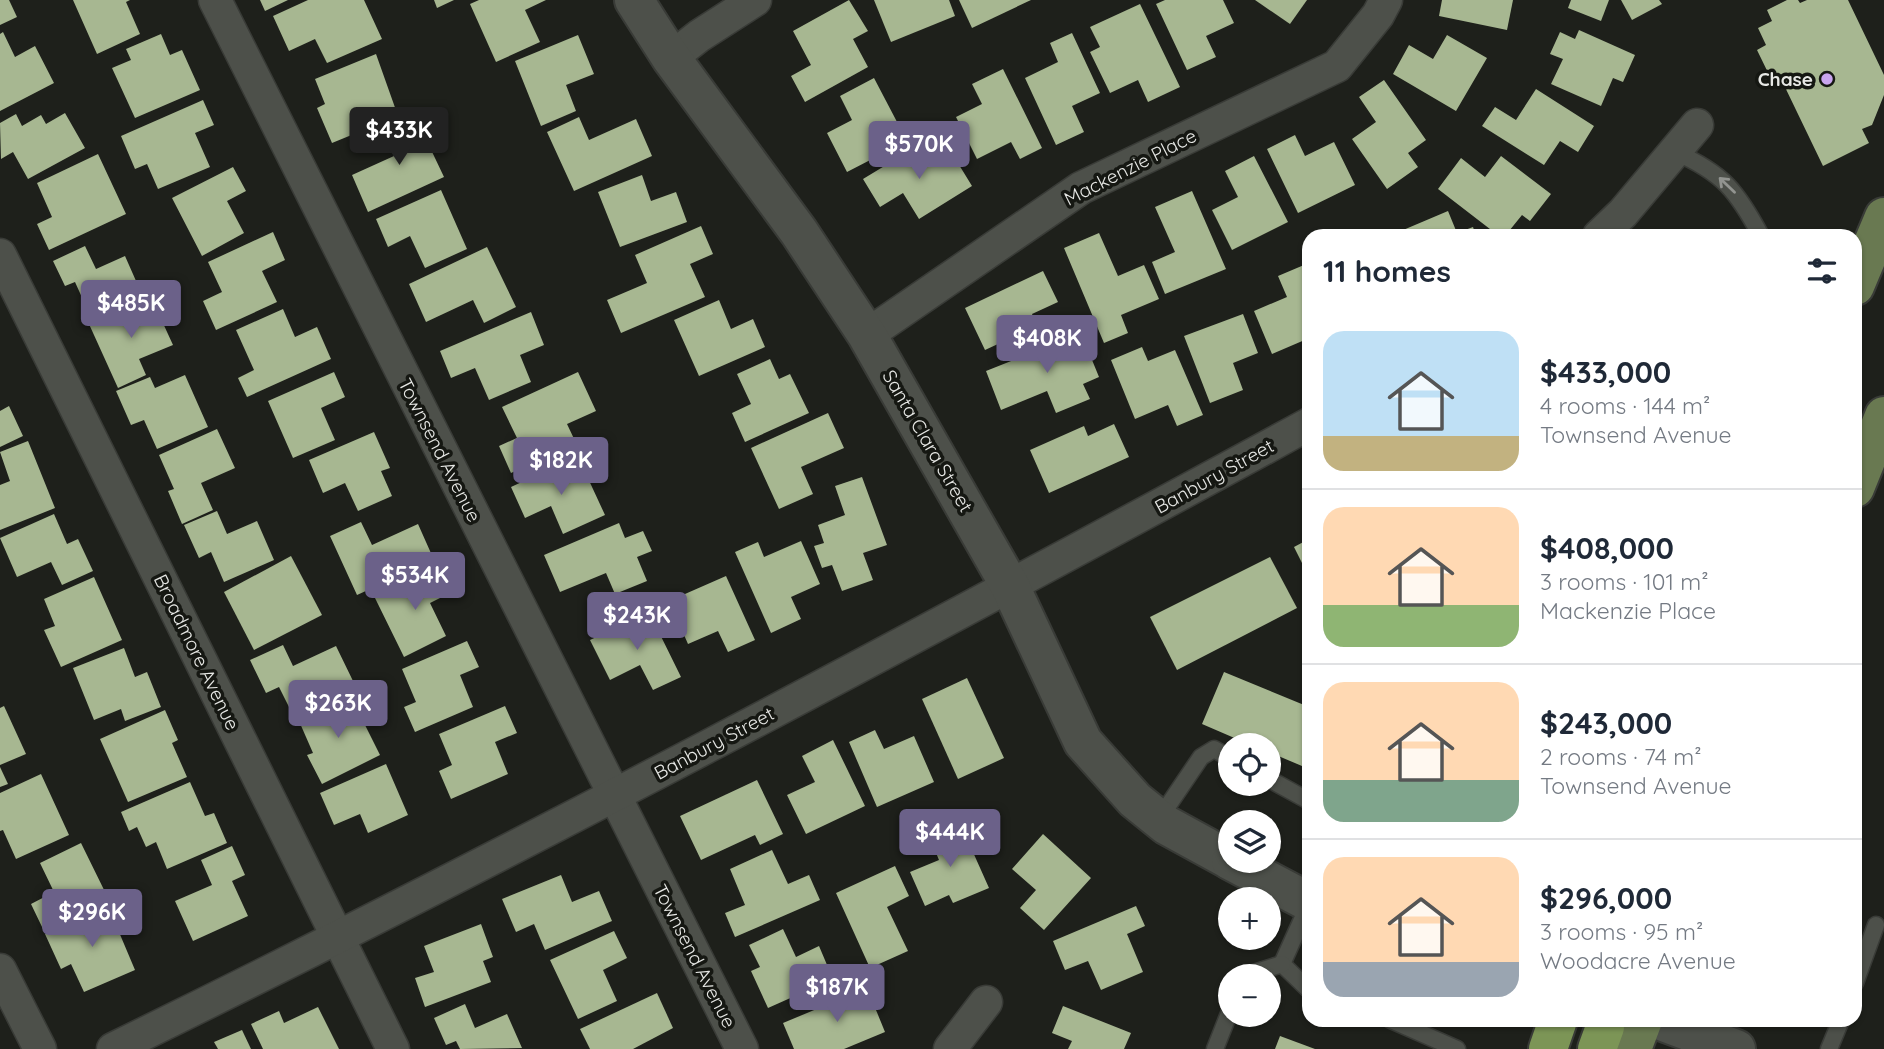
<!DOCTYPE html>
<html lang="en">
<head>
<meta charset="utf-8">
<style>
	body { margin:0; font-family:Quicksand,sans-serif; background:#f6f6f7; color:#1f2937; height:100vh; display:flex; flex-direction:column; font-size:26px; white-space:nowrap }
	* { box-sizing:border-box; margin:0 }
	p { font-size:23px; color:#747a83 }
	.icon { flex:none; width:38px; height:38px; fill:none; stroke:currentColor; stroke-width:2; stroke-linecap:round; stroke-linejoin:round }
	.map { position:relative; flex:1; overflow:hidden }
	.side { position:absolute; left:1302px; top:229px; width:560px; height:798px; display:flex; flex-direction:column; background:#fff; border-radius:21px; box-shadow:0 2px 5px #0004 }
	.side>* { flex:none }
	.tools { position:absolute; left:1218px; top:733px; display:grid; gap:14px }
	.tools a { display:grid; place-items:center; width:63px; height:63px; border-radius:50%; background:#fff; box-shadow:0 2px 5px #0004; font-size:35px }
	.price { position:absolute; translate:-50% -60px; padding:0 16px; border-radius:7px; background:#6b6189; color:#fff; font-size:23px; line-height:46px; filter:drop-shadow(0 2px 4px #0008) }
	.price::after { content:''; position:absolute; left:50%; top:42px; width:21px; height:16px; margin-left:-10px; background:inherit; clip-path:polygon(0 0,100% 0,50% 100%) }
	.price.selected { background:#222; color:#fff }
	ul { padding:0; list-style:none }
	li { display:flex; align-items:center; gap:21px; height:175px; padding:0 21px }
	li+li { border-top:2px solid #e0e1e3 }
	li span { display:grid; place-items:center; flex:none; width:196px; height:140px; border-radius:21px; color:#555 }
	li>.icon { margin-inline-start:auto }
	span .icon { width:84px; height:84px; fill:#fffc; stroke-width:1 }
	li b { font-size:30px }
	h2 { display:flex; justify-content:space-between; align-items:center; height:84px; padding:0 21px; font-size:30px }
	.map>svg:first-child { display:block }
	.building { fill:#a7b791 }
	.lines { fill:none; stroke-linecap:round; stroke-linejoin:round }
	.lane-casing { stroke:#393b37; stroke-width:19 }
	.street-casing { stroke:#393b37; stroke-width:35 }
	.secondary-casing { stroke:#393b37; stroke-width:42 }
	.primary-casing { stroke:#393b37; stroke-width:42 }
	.highway-casing { stroke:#393b37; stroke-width:42 }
	.lane { stroke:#4d504a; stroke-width:16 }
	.street { stroke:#4d504a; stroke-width:32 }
	.secondary { stroke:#4d504a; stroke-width:38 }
	.primary { stroke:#697951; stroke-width:38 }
	.highway { stroke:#7c9556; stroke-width:38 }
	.oneway { stroke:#929490 }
	.poi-dot { fill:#c9a5ee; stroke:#151712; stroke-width:2.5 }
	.labels { text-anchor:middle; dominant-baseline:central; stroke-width:7; stroke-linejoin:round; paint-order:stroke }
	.poi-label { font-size:19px; font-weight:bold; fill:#e7e8e5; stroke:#151712; text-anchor:end }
	.street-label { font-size:19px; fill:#e7e8e5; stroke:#151712 }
</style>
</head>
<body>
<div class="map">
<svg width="1884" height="1049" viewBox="0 0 1884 1049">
	<rect width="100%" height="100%" fill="#1e201b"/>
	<g class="building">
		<polygon points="0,0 9,0 17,17 0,25"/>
		<polygon points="73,0 130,0 126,2 140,34 97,54"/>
		<polygon points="260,0 288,0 265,11"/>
		<polygon points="308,0 364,0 382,39 327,63 315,39 289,51 273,16"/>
		<polygon points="434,0 454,0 437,8"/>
		<polygon points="479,0 546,0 525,10 540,42 496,62 470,4"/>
		<polygon points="849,0 868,31 853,39 868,67 805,102 791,76 811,65 793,31"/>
		<polygon points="874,0 949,0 955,16 891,42"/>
		<polygon points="959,0 1031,0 972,28"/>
		<polygon points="1165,0 1223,0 1234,23 1206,36 1216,57 1187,70 1156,4"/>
		<polygon points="1255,0 1307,0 1290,24"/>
		<polygon points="1442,0 1513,0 1507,30 1439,16"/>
		<polygon points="1571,0 1609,0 1601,21 1568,8"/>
		<polygon points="1621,0 1659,0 1662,4 1632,20"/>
		<polygon points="1787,0 1798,0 1800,3 1807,0 1848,0 1884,75 1884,95 1872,125 1862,129 1869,143 1823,166 1783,83 1775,87 1757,50 1766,45 1758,28 1772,21 1767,10"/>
		<polygon points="1140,4 1180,87 1148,102 1138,80 1110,93 1090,52 1100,47 1090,27"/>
		<polygon points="1579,30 1635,55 1623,82 1613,78 1601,106 1551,84 1563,59 1550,54 1560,32 1575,39"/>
		<polygon points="3,32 15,57 35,46 54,83 0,111 0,34"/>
		<polygon points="1072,33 1100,93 1072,106 1084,132 1056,145 1025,78 1058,62 1050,43"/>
		<polygon points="161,34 170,55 182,50 200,90 135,118 112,68 131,60 126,49"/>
		<polygon points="578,35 594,74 566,85 576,111 541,126 515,61"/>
		<polygon points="1447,35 1487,58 1456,111 1393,74 1409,45 1433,59"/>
		<polygon points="376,54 398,116 332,143 317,108 325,104 315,79"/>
		<polygon points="1003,69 1042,148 1020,159 1011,142 977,159 956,117 982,104 972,84"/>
		<polygon points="874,78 907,141 847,172 827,133 852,120 840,96"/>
		<polygon points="1384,80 1426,140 1408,153 1418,167 1387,189 1352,139 1376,122 1359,97"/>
		<polygon points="1536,89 1594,126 1578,152 1560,141 1544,165 1482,126 1495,107 1516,120"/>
		<polygon points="203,100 214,125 195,133 210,167 158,189 147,164 135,169 121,136"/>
		<polygon points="65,113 85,148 28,179 13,152 1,159 0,123 16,114 22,126 41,115 46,124"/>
		<polygon points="415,116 444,177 368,212 352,175 394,156 382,131"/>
		<polygon points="579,117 589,140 636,119 652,156 574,191 547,132"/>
		<polygon points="1295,135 1305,156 1334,142 1355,185 1298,213 1267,149"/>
		<polygon points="924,142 937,165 953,155 972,186 919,219 903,193 880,207 863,179"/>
		<polygon points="98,154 126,214 49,250 37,224 52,217 37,183"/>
		<polygon points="1254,156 1288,222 1232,250 1212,210 1238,197 1225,171"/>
		<polygon points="1501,156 1551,194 1530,221 1522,215 1505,236 1499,236 1438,189 1461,158 1485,177"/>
		<polygon points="233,167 246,191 227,201 244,233 202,256 172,198"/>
		<polygon points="642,175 651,201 676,192 687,222 620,247 598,192"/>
		<polygon points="441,190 467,249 425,268 410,236 388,247 376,219"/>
		<polygon points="1192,191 1226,269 1165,294 1152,262 1175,252 1155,207"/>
		<polygon points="1448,211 1457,233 1473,227 1476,236 1389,236"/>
		<polygon points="701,226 713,254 690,264 705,297 621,333 607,300 647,283 635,255"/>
		<polygon points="1696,229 1714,236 1693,236"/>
		<polygon points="273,232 285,260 262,271 277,302 216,330 203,301 222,292 208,262"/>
		<polygon points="1099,233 1118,276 1144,265 1159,299 1121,315 1128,333 1104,343 1064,248"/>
		<polygon points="85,246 96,269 125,256 140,290 89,313 75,282 65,286 53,261"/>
		<polygon points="487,247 516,307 484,323 473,300 426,322 409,284"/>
		<polygon points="1304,265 1309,276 1309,344 1307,339 1272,354 1254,311 1287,297 1278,276"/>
		<polygon points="1043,271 1058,302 1032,314 1037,326 985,350 965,308"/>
		<polygon points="151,297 173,345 139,359 146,375 118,388 89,324"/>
		<polygon points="719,300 731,329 753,319 765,347 699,376 674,320"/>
		<polygon points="283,309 295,337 317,327 331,359 247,397 238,378 254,370 236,330"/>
		<polygon points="531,312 544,345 520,355 531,382 489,400 475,368 451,378 440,351"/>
		<polygon points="1243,314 1258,353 1233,363 1243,390 1210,403 1184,336"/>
		<polygon points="1081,333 1099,377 1083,384 1090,399 1056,413 1047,391 1001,410 986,371"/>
		<polygon points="1142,347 1148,361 1175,350 1203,415 1177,426 1168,405 1135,419 1111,360"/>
		<polygon points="770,359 779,379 790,374 809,413 745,442 732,413 751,404 737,374"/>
		<polygon points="334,372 345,397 321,408 335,440 293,458 268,401"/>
		<polygon points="578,372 596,411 567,424 576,443 511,473 499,446 517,438 502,407"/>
		<polygon points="185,375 208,427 157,449 144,420 131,425 116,391 150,377 155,388"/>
		<polygon points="9,406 23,436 0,447 0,411"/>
		<polygon points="828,413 844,448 801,467 813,494 779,509 751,448"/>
		<polygon points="1114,424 1129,457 1049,493 1030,450 1084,426 1088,436"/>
		<polygon points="217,429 235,468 201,483 213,510 182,524 168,491 174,489 159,455"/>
		<polygon points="374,432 390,468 381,471 392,496 358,511 345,483 323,493 309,460"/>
		<polygon points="28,441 55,508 0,530 0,485 10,481 0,452"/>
		<polygon points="580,461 605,515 563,534 551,506 525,518 511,487 541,473 543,477"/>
		<polygon points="862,477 887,545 863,553 873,580 842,591 832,565 822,568 814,546 824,543 818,525 845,515 835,486"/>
		<polygon points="217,511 227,534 257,521 274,560 224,582 211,552 199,558 184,525"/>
		<polygon points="54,514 67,544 78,539 93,571 62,585 51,562 17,577 0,538"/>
		<polygon points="361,522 372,545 418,524 434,560 357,595 330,536"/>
		<polygon points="619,523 625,538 643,531 652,551 637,557 647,581 615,594 606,573 560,592 544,555"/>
		<polygon points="1309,539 1309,577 1294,547"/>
		<polygon points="801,541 820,584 791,597 801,619 771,633 735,552 758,542 764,557"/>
		<polygon points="291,556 322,615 254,650 224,592"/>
		<polygon points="1270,557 1297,608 1177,670 1150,617"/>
		<polygon points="438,568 450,593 430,603 446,636 404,657 375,598"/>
		<polygon points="726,576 755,640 728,652 718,631 688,644 669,601"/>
		<polygon points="94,577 122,640 61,667 44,630 55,626 44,599"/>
		<polygon points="649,612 681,677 653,690 640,665 610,680 590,640"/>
		<polygon points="467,641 479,667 460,675 473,707 415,732 404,707 416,702 402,669"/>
		<polygon points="283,645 293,666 336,646 353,681 291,711 279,687 266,693 250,660"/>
		<polygon points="124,648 135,677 147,672 161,707 125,721 121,709 94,720 73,668"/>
		<polygon points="1224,672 1309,707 1309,769 1269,752 1269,746 1253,746 1202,724"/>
		<polygon points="967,678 1004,758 958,779 922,699"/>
		<polygon points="350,695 380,755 322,784 307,755 313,753 299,721"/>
		<polygon points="4,706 26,754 0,765 0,708"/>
		<polygon points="505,706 517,733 495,742 508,774 451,799 439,771 452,765 439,734"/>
		<polygon points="165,710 178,740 172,743 187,777 128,802 100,739"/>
		<polygon points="875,730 884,749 914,736 934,782 877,807 849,742"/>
		<polygon points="833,740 865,806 806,834 787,795 815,782 802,756"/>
		<polygon points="386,764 408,815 368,833 360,814 334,825 320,793"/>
		<polygon points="0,767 8,784 0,787"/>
		<polygon points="41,774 69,835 16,859 3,830 0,831 0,793"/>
		<polygon points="757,780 783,834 760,845 755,835 701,860 680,816"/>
		<polygon points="190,782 205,816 214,813 227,843 167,869 156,842 146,847 137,827 129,831 121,812"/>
		<polygon points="960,823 989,888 953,903 949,895 925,906 910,872 939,860 929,836"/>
		<polygon points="1043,834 1091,878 1044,930 1020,908 1036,890 1012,869"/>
		<polygon points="81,843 108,898 43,929 31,904 54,892 40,863"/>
		<polygon points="232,846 245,875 232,881 248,916 193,941 175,901 212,885 201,860"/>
		<polygon points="772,850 788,884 809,875 820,900 735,937 725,913 745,905 730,869"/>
		<polygon points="895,866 909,896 887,907 908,951 870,968 836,893"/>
		<polygon points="561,875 572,902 599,891 612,921 545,950 534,924 516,932 502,899"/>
		<polygon points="108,906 135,970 84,992 71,964 61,969 45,934"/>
		<polygon points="1136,906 1145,926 1127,934 1143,972 1101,990 1088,961 1065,970 1053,941"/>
		<polygon points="481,924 493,957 483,961 491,982 425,1007 415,978 434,972 424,946"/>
		<polygon points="783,929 796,957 819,946 833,979 768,1008 751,971 760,967 749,945"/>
		<polygon points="614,931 627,958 603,970 617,1001 578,1019 550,960"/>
		<polygon points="867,988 885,1032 844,1049 794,1049 783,1023"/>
		<polygon points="657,993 673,1028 633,1049 590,1049 580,1029"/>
		<polygon points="465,1004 475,1028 507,1014 522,1048 460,1049 456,1041 446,1045 434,1018"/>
		<polygon points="1063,1006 1131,1033 1124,1049 1068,1049 1072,1041 1052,1033"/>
		<polygon points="318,1007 339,1049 263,1049 251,1024 279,1011 284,1023"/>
		<polygon points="242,1030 251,1049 218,1049 214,1042"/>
		<polygon points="1280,1036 1315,1049 1275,1049"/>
	</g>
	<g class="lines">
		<defs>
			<g id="lane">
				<path d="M1675,152C1723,173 1737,191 1761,236"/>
				<polyline points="1269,779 1309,801"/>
				<polyline points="1159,819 1201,757 1214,749 1230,758"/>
				<polyline points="1309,904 1282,964 1309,990"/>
				<polyline points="1244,976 1282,964"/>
				<polyline points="1855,983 1876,925"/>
				<polyline points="1391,1020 1457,1049"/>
				<polyline points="1215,1049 1230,1011"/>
				<polyline points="1829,1049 1841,1020"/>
			</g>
			<g id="street">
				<polyline points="215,0 742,1049"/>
				<polyline points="671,58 699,36 755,0"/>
				<polyline points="1599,236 1623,213 1697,125"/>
				<polyline points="0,255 393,1049"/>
				<polyline points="867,335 1081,188 1337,66 1378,15 1386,0"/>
				<polyline points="0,970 40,1049"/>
				<path d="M113,1049C517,851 914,639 1309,424"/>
				<polyline points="950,1049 986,1002"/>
			</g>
			<g id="secondary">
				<polyline points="634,0 671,58 799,232 867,335 1010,586 1083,742 1135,800 1166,825 1230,860"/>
				<polyline points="1231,861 1309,902"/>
				<polyline points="1658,1020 1736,1049"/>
			</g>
			<g id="primary">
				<polyline points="1855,286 1884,217"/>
				<polyline points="1855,488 1884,416"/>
				<polyline points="1632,1049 1643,1020"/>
			</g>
			<g id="highway">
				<polyline points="1548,1049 1558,1020"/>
				<polyline points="1597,1049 1605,1027"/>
			</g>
		</defs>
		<use href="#lane" class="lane-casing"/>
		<use href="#street" class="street-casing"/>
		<use href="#secondary" class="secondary-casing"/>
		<use href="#primary" class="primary-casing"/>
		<use href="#highway" class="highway-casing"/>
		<use href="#lane" class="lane"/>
		<use href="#street" class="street"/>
		<use href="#secondary" class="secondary"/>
		<use href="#primary" class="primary"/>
		<use href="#highway" class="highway"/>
	</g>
	<defs><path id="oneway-shaft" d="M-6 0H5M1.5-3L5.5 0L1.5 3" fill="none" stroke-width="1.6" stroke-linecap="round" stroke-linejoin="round" transform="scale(1.75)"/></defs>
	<use class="oneway" href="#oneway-shaft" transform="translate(1727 185) rotate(-136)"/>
	<circle class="poi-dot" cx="1827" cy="79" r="7"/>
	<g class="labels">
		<g class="poi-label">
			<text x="1813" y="79">Chase</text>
		</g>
		<g class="street-label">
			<text transform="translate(1130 167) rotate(-27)">Mackenzie Place</text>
			<text transform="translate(928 441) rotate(60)">Santa Clara Street</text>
			<text transform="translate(440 450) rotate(63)">Townsend Avenue</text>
			<text transform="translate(1214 476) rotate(-29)">Banbury Street</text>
			<text transform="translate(197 652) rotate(64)">Broadmore Avenue</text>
			<text transform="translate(714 743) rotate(-28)">Banbury Street</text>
			<text transform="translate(695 956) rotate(63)">Townsend Avenue</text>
		</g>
	</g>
</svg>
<div class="tools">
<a><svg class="icon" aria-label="locate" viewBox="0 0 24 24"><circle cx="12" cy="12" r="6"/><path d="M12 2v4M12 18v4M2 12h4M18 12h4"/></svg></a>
<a><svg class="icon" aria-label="layers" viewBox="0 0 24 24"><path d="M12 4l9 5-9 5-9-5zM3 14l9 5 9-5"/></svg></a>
<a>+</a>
<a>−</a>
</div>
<b class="price selected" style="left:399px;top:167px">$433K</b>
<b class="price" style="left:919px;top:181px">$570K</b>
<b class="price" style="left:131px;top:340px">$485K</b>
<b class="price" style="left:1047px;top:375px">$408K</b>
<b class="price" style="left:561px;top:497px">$182K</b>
<b class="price" style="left:415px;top:612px">$534K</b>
<b class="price" style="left:637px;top:652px">$243K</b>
<b class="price" style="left:338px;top:740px">$263K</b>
<b class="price" style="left:950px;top:869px">$444K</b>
<b class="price" style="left:92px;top:949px">$296K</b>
<b class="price" style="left:837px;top:1024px">$187K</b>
<section class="side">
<h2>11 homes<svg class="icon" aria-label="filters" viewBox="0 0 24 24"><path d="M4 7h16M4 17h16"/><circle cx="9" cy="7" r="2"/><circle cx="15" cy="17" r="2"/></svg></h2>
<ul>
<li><span style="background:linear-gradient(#bfe0f5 75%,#c2b280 0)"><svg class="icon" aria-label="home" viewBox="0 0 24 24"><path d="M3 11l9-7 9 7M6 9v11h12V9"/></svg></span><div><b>$433,000</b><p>4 rooms · 144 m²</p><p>Townsend Avenue</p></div></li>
<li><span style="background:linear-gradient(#ffd9b3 70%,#8fb573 0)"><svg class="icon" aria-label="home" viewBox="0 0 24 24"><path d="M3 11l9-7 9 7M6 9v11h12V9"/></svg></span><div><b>$408,000</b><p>3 rooms · 101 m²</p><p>Mackenzie Place</p></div></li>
<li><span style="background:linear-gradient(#ffd9b3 70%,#7fa58c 0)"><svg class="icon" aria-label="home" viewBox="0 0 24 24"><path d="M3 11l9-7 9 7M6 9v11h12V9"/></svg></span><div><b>$243,000</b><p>2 rooms · 74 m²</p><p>Townsend Avenue</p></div></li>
<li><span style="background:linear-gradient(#ffd9b3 75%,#9aa5b1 0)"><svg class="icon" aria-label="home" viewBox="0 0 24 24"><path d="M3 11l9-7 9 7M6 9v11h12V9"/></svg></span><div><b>$296,000</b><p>3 rooms · 95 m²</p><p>Woodacre Avenue</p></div></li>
</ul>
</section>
</div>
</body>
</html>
